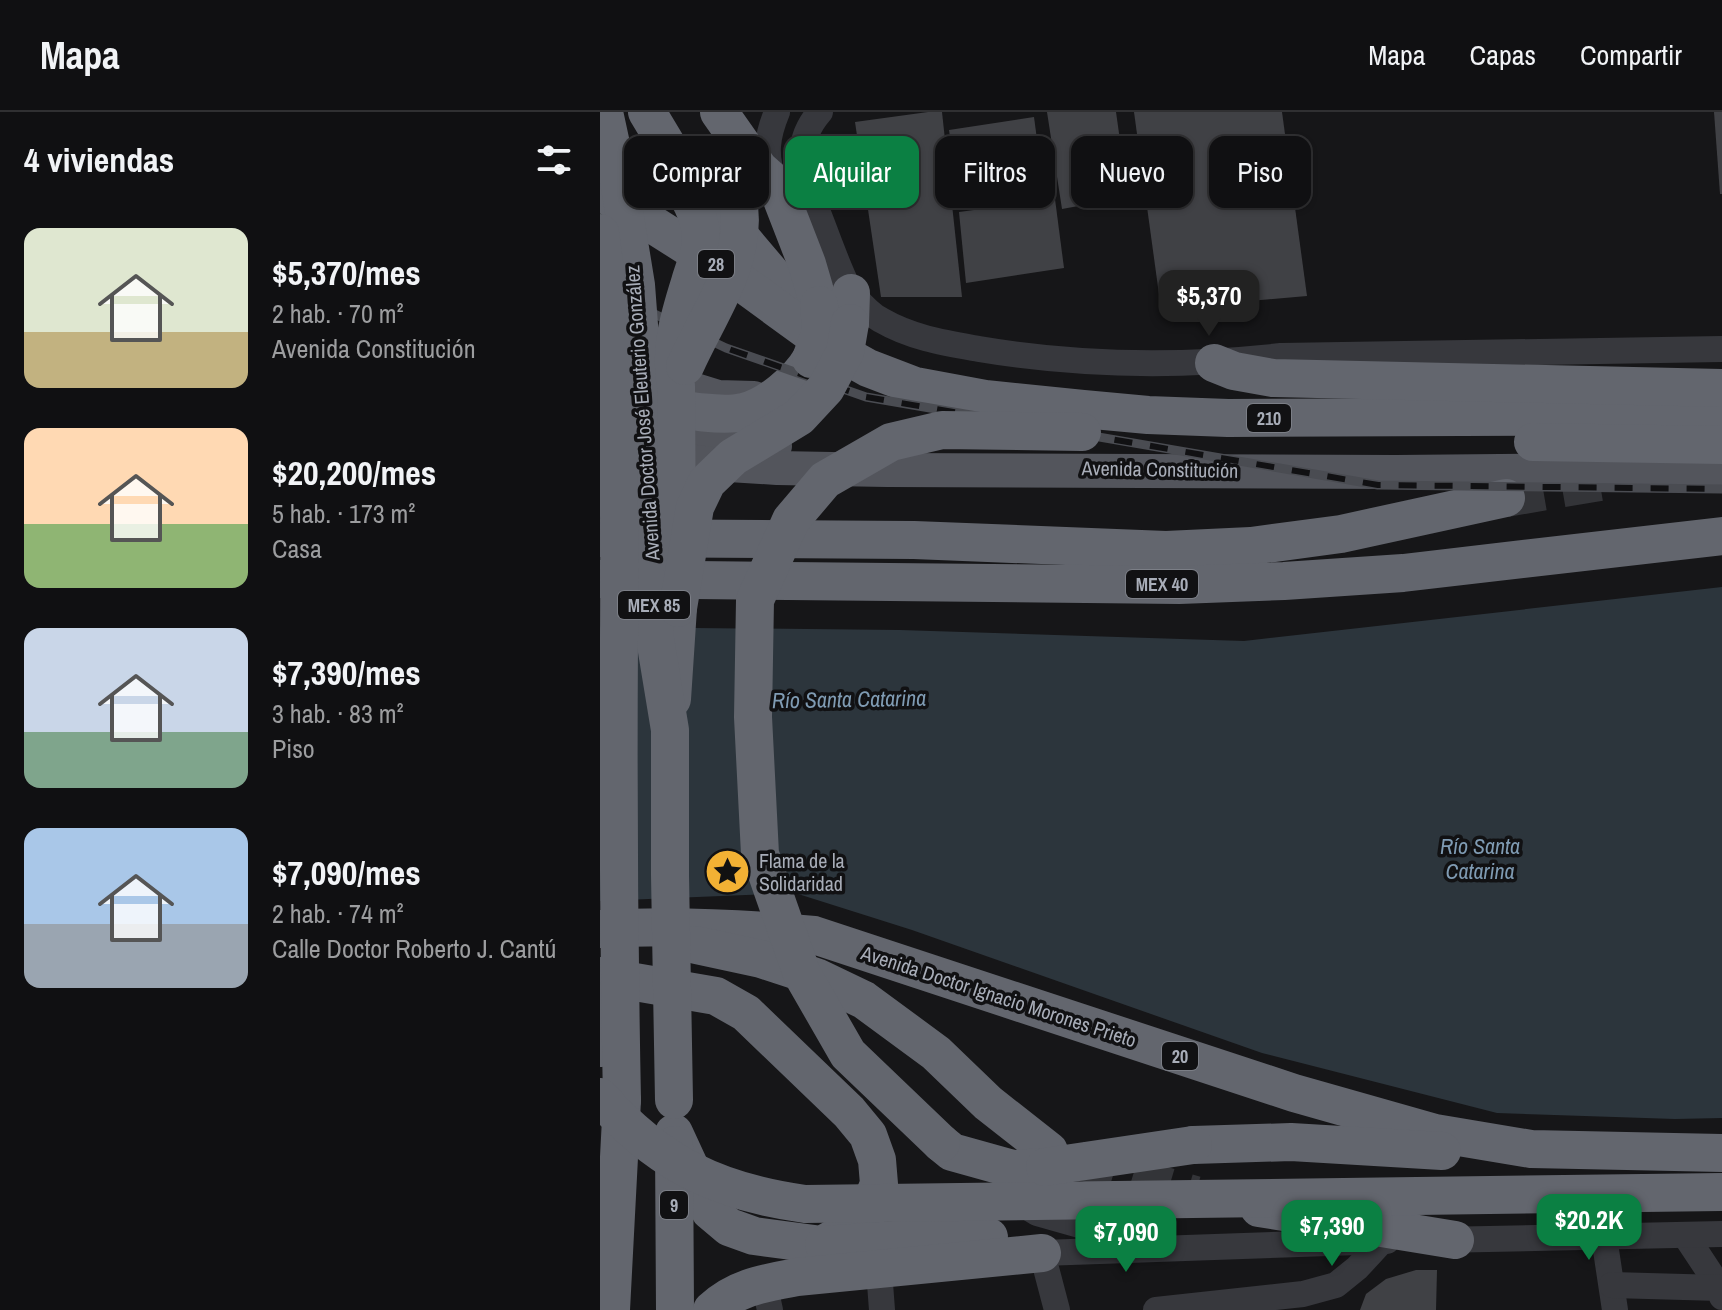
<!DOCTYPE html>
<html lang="es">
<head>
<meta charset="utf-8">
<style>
	body { margin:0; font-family:"Archivo Narrow",sans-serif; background:#19191b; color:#f1f3f6; height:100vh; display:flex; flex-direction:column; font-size:30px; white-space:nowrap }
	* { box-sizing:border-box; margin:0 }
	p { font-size:26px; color:#9c9d9f }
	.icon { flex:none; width:44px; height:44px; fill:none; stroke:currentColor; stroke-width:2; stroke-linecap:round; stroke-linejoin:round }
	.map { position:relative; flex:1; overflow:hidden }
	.drawer { display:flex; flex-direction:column; background:#101012; width:600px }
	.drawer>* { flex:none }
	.top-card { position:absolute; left:24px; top:24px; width:760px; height:72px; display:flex; gap:16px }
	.price { position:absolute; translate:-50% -68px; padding:0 18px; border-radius:16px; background:#0b8043; color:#fff; font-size:26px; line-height:52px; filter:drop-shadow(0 2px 4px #0008) }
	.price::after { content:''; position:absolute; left:50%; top:48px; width:24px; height:18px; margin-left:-12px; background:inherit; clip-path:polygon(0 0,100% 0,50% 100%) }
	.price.selected { background:#222; color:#fff }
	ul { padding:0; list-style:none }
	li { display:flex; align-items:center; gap:24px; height:200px; padding:0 24px }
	li span { display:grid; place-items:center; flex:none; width:224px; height:160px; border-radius:16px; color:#555 }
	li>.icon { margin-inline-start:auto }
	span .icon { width:96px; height:96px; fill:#fffc; stroke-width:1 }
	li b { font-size:34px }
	h2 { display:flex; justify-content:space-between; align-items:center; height:96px; padding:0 24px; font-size:34px }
	.pill { padding:0 28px; border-radius:16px; background:#101012; box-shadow:0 2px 6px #0004,0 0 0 2px #303032; font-size:28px; line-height:72px }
	.pill.selected { background:#0b8043; color:#fff }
	header { display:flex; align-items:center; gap:48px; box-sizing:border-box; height:112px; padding:0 40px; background:#101012; border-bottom:2px solid #303032 }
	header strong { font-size:38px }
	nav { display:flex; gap:44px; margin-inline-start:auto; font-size:28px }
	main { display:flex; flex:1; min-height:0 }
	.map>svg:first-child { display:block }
	.water { fill:#2c353c }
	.building { fill:#404145 }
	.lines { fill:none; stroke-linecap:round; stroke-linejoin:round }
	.highway-tunnel { stroke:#333438; stroke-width:38; stroke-dasharray:38 19; stroke-linecap:butt }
	.minor { stroke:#37383d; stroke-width:26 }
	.major { stroke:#53555c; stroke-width:34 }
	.highway { stroke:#63666e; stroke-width:38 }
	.rail-casing { stroke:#4a4c52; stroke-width:9 }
	.rail { stroke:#111113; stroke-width:6; stroke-dasharray:18; stroke-linecap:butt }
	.highway-bridge { stroke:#63666e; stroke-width:38 }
	.labels { text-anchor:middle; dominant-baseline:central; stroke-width:7; stroke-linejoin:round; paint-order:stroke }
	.shield { fill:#111113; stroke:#7b7e86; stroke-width:2 }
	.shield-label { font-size:18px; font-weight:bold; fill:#a8adb8 }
	.street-label { font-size:20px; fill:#a8adb8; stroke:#111113 }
	.poi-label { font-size:20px; fill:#a8adb8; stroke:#111113; text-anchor:start }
	.water-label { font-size:22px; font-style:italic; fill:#7f9bb3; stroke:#111113 }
</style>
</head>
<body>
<header>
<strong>Mapa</strong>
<nav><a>Mapa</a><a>Capas</a><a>Compartir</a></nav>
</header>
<main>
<section class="drawer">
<h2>4 viviendas<svg class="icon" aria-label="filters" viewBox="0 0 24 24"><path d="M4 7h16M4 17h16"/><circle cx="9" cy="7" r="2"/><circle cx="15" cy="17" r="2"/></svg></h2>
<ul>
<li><span style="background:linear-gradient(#dfe7d0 65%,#c2b280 0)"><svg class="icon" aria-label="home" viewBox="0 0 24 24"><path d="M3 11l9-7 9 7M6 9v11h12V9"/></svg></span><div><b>$5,370/mes</b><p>2 hab. · 70 m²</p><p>Avenida Constitución</p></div></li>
<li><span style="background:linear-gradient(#ffd9b3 60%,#8fb573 0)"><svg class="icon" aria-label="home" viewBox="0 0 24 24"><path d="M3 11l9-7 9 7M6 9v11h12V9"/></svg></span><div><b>$20,200/mes</b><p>5 hab. · 173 m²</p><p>Casa</p></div></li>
<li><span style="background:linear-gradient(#c9d6e8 65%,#7fa58c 0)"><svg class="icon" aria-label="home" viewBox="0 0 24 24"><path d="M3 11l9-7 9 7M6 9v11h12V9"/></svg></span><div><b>$7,390/mes</b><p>3 hab. · 83 m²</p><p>Piso</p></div></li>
<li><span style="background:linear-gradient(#a9c7e8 60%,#9aa5b1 0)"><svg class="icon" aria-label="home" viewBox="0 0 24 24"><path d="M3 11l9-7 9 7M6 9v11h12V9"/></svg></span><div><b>$7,090/mes</b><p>2 hab. · 74 m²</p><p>Calle Doctor Roberto J. Cantú</p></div></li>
</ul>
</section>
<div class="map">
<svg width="1122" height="1198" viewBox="0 0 1122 1198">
	<rect width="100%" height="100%" fill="#161618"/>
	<polygon class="water" points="1122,475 1122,1006 1075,1007 897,1001 662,941 312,818 195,781 0,789 0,515 300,518 644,529"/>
	<g class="building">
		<polygon points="328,0 342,0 362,185 281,185 255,10"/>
		<polygon points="447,0 516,0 528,85 462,97"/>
		<polygon points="534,0 682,0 707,184 561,197"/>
		<polygon points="1114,0 1122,0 1122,82 1120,82"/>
		<polygon points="434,5 442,65 358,79 349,18"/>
		<polygon points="455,87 464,156 366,171 359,100"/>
		<polygon points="816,1158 837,1158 836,1198 760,1198 766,1182 786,1167"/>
	</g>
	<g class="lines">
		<g class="highway-tunnel">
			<polyline points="906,386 1017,367"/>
			<polyline points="478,1048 595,1083"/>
		</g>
		<g class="minor">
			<path d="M220,0C191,33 203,65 218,101C225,118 244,174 254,184C261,192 271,203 281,208C312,226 345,231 379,237C480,254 580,255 681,244L1122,237"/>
			<path d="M174,68C164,44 167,24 177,0"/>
			<polyline points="429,1096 437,1101 536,1129"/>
			<polyline points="1085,1123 1120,1176"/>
			<polyline points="1004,1125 1015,1198"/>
			<polyline points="838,1128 1122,1122"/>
			<polyline points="279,1158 282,1198"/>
			<polyline points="164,1171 170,1198"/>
			<polyline points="1012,1173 1120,1176 1122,1185"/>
			<polyline points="457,1198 442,1141 787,1129"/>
			<polyline points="556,1198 703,1182 736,1173 757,1156 782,1129"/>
		</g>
		<g class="major">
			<polyline points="50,264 118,285 154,286"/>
			<polyline points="54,310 175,334"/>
			<polyline points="51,344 113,352 177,356 287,358 796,360 1122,357"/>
		</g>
		<g class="highway">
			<polyline points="47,0 77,50 197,192"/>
			<polyline points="119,0 159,57 176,72 207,152 219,193"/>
			<polyline points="0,79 120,155 227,233 268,256 315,274 385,287 483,297 548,303 628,306 1122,304"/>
			<polyline points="250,211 251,181"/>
			<polyline points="614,251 634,259 673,266 1122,276"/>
			<path d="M43,291C69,295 118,306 143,300C167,295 199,268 211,247"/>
			<polyline points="933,330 1122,333"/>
			<polyline points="0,426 314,428 566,438 651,434 741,422 906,386"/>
			<polyline points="0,467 579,473 684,469 803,461 1122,424"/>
			<polyline points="72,587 78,496"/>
			<path d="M0,817C72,813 142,816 214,823L694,981L835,1021L931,1037L1122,1041"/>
			<polyline points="96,833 161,847 216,865 264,888 336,941 388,991 449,1039"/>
			<polyline points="0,864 116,884 146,901 249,1000 268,1023 277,1048 279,1072 267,1101 250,1117 222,1133 154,1124 129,1115 110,1099 74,1021"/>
			<polyline points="0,936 17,881"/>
			<polyline points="341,1031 352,1040 413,1057 445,1055"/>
			<polyline points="74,1033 75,1198"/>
			<polyline points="593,1033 691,1030 842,1039"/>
			<polyline points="659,1096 855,1128"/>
			<polyline points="224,1133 379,1122 389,1125"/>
			<polyline points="11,1198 22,988"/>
			<path d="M112,1198C136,1175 165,1171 197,1165L442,1141"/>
		</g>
		<defs>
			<polyline id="rail" points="0,176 126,236 266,285 778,373 1122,377"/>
		</defs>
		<use href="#rail" class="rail-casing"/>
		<use href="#rail" class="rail"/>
		<g class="highway-bridge">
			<polyline points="4,0 19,69 36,173 48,333 55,527 70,618 70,763 74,988"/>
			<path d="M72,60C84,77 96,94 100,115C104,134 95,153 90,170C79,205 69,238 76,274L77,445"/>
			<path d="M0,121C20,256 20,391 19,527C18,681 19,835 22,988"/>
			<polyline points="211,247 221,219 219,193"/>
			<path d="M85,254C119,180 162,131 127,48"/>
			<polyline points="78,496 95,395 107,370 133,345 199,305 226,276 245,240 250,211"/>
			<path d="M0,985C59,1052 118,1080 205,1092L1122,1080"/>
			<polyline points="341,1031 248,942 202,862 160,742 153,605 155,488 191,408 225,368 291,330 342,318 482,320"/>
			<polyline points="445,1055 593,1033"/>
		</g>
	</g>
	<defs>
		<symbol id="sight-disc" viewBox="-11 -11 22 22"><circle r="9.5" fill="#f2b134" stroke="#111113"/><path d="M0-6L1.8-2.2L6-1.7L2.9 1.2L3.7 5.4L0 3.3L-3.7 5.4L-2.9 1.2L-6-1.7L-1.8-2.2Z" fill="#111"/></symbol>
	</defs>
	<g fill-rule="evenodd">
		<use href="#sight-disc" x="102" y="734" width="51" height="51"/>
	</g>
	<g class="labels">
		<g class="shield">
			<rect x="98" y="138" width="36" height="28" rx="6"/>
			<rect x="647" y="292" width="44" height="28" rx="6"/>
			<rect x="526" y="458" width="72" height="28" rx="6"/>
			<rect x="18" y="479" width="72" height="28" rx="6"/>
			<rect x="562" y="930" width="36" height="28" rx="6"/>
			<rect x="60" y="1079" width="28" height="28" rx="6"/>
		</g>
		<g class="shield-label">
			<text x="116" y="152">28</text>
			<text x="669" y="306">210</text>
			<text x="562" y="472">MEX 40</text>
			<text x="54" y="493">MEX 85</text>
			<text x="580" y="944">20</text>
			<text x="74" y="1093">9</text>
		</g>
		<g class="street-label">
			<text transform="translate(42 301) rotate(-94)">Avenida Doctor José Eleuterio González</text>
			<text transform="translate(560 357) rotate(1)">Avenida Constitución</text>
			<text transform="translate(399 884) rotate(18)">Avenida Doctor Ignacio Morones Prieto</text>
		</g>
		<g class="poi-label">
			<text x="159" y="748">Flama de la<tspan x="159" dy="23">Solidaridad</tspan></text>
		</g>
		<g class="water-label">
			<text transform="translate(249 587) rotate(-1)">Río Santa Catarina</text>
			<text x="880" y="734">Río Santa<tspan x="880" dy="25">Catarina</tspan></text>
		</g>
	</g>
</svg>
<b class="price selected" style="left:609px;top:226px">$5,370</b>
<b class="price" style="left:989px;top:1150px">$20.2K</b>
<b class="price" style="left:732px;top:1156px">$7,390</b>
<b class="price" style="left:526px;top:1162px">$7,090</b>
<div class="top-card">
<a class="pill">Comprar</a>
<a class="pill selected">Alquilar</a>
<a class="pill">Filtros</a>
<a class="pill">Nuevo</a>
<a class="pill">Piso</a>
</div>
</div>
</main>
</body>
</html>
